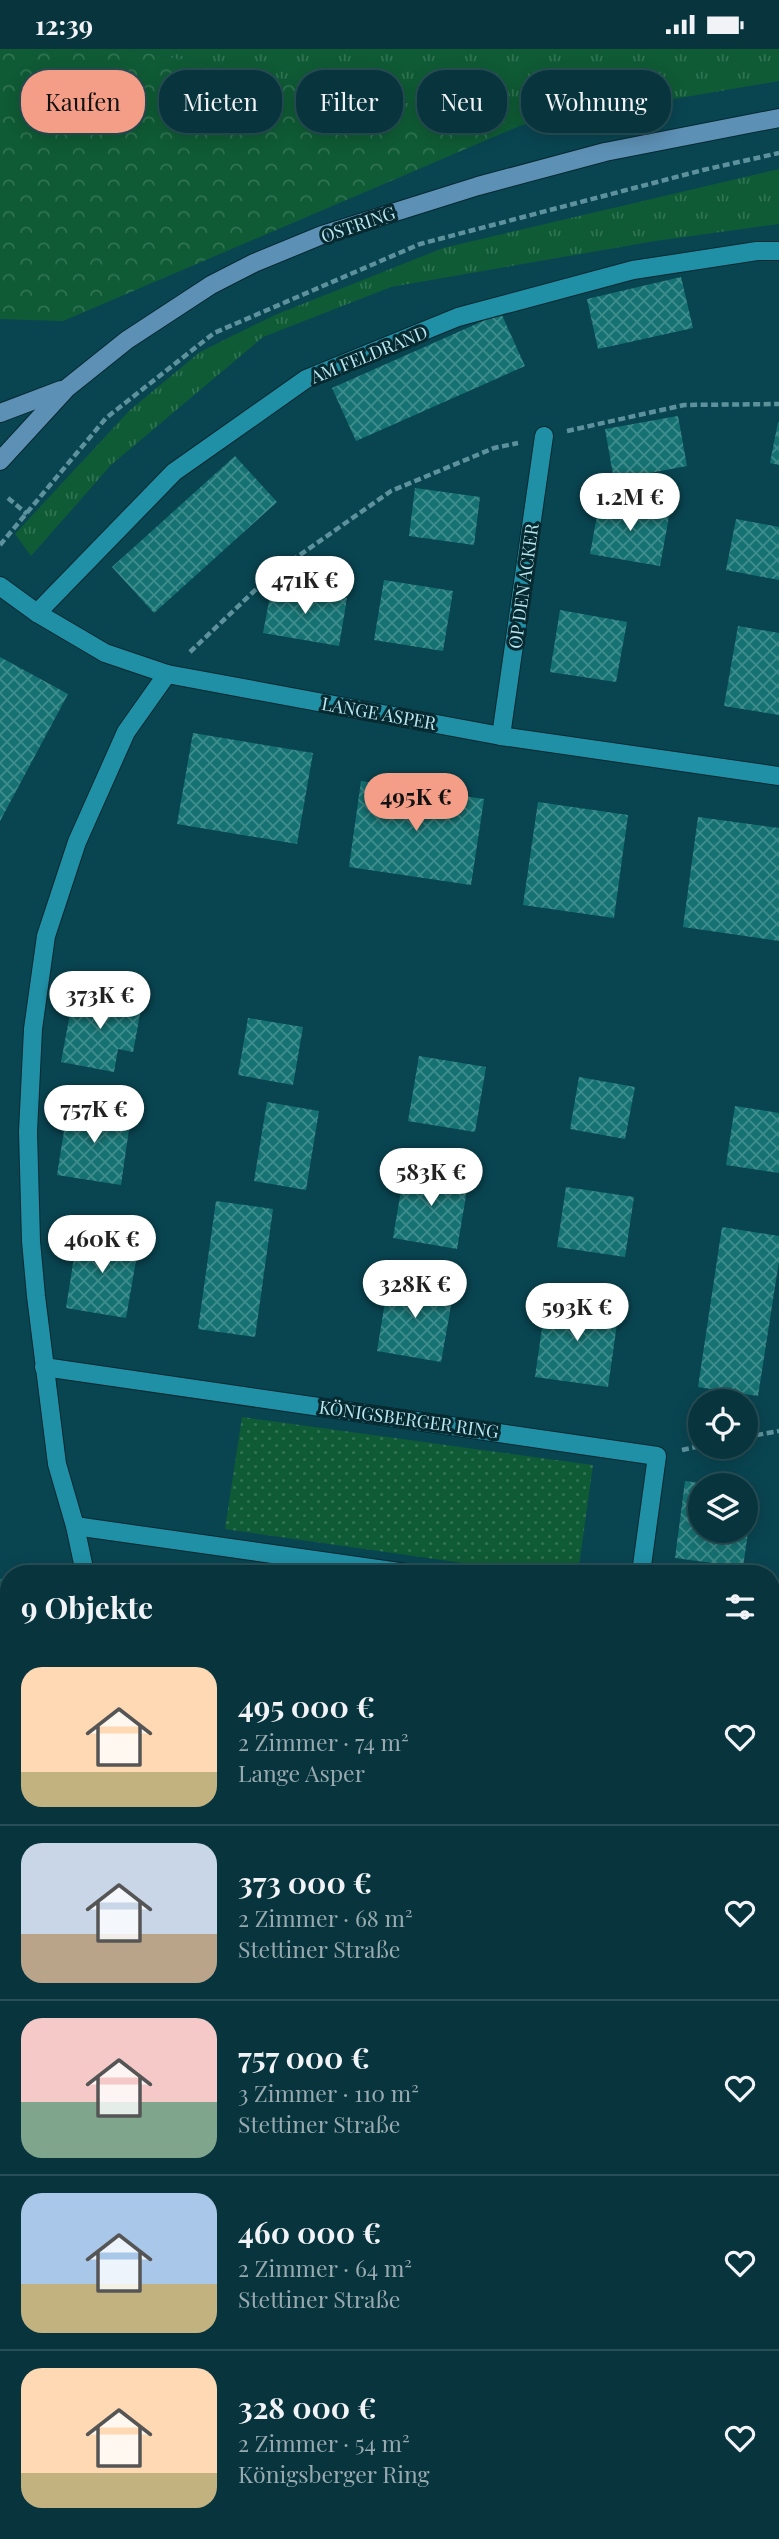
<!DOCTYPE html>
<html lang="de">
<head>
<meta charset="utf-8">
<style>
	body { margin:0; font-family:"Playfair Display",serif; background:#103c44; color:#f1f3f6; height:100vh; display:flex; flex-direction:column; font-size:26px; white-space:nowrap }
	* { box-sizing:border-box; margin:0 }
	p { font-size:23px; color:#98aab0 }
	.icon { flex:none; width:38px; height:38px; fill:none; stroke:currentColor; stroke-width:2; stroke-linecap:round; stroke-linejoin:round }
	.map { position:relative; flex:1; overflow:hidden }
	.details { position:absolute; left:0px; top:1516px; width:780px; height:975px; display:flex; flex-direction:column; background:#07343d; border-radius:28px 28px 0 0; box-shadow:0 4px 18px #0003,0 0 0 2px #284f57 }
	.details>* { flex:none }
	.banner { position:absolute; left:21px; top:21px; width:738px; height:63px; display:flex; gap:14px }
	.fabs { position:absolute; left:688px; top:1340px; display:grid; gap:14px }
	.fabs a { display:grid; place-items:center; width:70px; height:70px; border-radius:50%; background:#07343d; box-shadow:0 4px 18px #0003,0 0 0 2px #284f57; font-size:35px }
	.price { position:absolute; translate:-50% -60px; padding:0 16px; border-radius:24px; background:#fff; color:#222; font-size:23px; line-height:46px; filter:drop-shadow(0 2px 4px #0008) }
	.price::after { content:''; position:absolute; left:50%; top:42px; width:21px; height:16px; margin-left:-10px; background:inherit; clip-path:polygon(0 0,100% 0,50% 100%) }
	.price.on { background:#f49e88; color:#111 }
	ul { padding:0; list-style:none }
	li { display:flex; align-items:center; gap:21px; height:175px; padding:0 21px }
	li+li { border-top:2px solid #284f57 }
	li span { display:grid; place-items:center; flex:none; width:196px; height:140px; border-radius:21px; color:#555 }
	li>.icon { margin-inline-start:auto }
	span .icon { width:84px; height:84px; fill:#fffc; stroke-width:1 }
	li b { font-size:30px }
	h2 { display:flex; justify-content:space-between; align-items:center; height:84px; padding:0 21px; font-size:30px }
	.tag { padding:0 24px; border-radius:28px; background:#07343d; box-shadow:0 4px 18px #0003,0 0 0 2px #284f57; font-size:24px; line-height:63px }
	.tag.on { background:#f49e88; color:#111 }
	.status { display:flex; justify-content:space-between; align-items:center; height:49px; padding:0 35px; background:#07343d; direction:ltr }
	.status svg { height:19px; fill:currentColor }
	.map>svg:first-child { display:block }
	.grass { fill:url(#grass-tufts) }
	.forest { fill:url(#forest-crowns) }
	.park { fill:url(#park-dots) }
	.building { fill:url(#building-cross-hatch) }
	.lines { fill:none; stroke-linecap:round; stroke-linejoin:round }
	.street-casing { stroke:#072930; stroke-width:20 }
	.secondary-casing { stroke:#072930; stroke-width:20 }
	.path { stroke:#5d929d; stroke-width:4.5; stroke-dasharray:7 3.5; stroke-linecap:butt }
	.street { stroke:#2090a7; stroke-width:18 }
	.secondary { stroke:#5d90b5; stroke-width:18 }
	.labels { text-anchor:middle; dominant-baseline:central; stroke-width:6; stroke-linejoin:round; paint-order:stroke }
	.street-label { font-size:18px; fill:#b9e7f2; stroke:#072930 }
</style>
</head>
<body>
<div class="status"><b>12:39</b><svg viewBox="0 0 49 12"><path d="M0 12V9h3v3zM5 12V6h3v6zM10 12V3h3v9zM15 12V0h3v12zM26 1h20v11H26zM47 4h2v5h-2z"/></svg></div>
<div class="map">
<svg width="779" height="2490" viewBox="0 0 779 2490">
	<defs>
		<pattern id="grass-tufts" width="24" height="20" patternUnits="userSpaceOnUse" patternTransform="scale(1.75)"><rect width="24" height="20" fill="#0f5b35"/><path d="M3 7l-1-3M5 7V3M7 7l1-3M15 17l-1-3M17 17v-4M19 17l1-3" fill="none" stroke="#307353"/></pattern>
		<pattern id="forest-crowns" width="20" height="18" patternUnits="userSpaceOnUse" patternTransform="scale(1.75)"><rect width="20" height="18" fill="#0f5b35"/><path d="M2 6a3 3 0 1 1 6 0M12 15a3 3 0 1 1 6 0" fill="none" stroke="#307353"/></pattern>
		<pattern id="park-dots" width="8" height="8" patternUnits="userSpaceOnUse" patternTransform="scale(1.75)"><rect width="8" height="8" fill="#0f5b35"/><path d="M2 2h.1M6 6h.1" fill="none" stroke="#307353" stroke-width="1.8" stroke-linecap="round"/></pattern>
		<pattern id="building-cross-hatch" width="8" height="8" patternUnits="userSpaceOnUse" patternTransform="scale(1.75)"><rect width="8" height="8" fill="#167272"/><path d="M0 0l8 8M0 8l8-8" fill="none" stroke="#408d8d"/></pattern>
	</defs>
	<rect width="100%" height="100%" fill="#094551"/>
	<g class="grass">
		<polygon points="126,0 779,0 779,32 522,76"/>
		<polygon points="779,120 779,175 655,192 391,238 263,288 111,416 31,507 15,485 129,362 200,303 275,266 443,199"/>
	</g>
	<polygon class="forest" points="0,0 126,0 522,76 63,272 0,270"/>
	<polygon class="park" points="242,1368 593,1416 578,1524 532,1524 225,1480"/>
	<g class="building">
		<polygon points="681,228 693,279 598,300 587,250"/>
		<polygon points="501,264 525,317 356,392 332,339"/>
		<polygon points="678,367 687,417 614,431 605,380"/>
		<polygon points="778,373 779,374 779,416 770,414"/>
		<polygon points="235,407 277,453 154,564 112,518"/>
		<polygon points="415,439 480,448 474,496 409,487"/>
		<polygon points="600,450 670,462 660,517 590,505"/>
		<polygon points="736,470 779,478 779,531 726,521"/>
		<polygon points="384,531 453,542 443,602 374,591"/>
		<polygon points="272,537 347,549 339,597 263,584"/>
		<polygon points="560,561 627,573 616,633 550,623"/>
		<polygon points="738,577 779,584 779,666 724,657"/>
		<polygon points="0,608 68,645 0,772"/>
		<polygon points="193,684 313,704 297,795 177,775"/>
		<polygon points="361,732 484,750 471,836 349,818"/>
		<polygon points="538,753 628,766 614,869 523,856"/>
		<polygon points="698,768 779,779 779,892 683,878"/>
		<polygon points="74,943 142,955 133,1003 118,1000 114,1023 61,1013"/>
		<polygon points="248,969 303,978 293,1036 238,1026"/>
		<polygon points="419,1007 486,1018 475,1083 408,1072"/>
		<polygon points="579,1028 635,1038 625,1090 570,1080"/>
		<polygon points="267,1053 319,1062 306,1141 254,1132"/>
		<polygon points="68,1057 131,1066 121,1136 57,1126"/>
		<polygon points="735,1057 779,1064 779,1124 726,1116"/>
		<polygon points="405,1118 469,1129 457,1200 393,1189"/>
		<polygon points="566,1138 634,1148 625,1208 557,1198"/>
		<polygon points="216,1152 273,1160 255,1288 198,1280"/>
		<polygon points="722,1178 779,1187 779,1212 758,1347 698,1338"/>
		<polygon points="78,1183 139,1194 126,1269 66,1259"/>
		<polygon points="389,1229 454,1240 441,1313 377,1302"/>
		<polygon points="546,1251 619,1261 608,1338 535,1328"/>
		<polygon points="685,1432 706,1435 700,1437 700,1482 746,1482 746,1441 754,1442 743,1518 675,1509"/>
		<polygon points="9,1528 9,1752 0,1753 0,1530"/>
		<polygon points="772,2221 779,2223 779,2233 772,2255"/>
		<polygon points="9,2479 9,2482 113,2482 101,2490 4,2490 1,2485"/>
		<polygon points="461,2482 498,2482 497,2487"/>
	</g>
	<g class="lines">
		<defs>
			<g id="street">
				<polyline points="0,537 37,564 105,604 167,625 501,687 779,727"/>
				<polyline points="37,564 174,423 306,330 458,268 633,221 757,202 779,202"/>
				<polyline points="501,687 544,387"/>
				<polyline points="44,1318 657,1407 641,1524"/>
				<polyline points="75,1477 406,1524"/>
				<polyline points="85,1524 75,1477 57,1415 36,1247 31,1192 28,1083 33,980 46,887 77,793 126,683 167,625"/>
				<polyline points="772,2051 779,2043"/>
				<polyline points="0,2389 9,2364"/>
				<polyline points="538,2490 541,2482"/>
			</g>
			<g id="secondary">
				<polyline points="0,364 61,341"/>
				<polyline points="0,412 67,339 127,291 211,236 254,214 322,186 478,137 605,103 779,69"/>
			</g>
		</defs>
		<use href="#street" class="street-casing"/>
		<use href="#secondary" class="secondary-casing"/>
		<g class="path">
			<polyline points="567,382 684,356 779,355"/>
			<polyline points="8,449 27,465"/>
			<polyline points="0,496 106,369 214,284 420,195 703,121 779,104"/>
			<polyline points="190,603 270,527 391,442 494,399 518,394"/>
			<polyline points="746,1388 779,1382"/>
			<polyline points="682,1401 700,1397"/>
			<polyline points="0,1846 9,1855"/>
			<polyline points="566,2485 779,2484"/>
			<polyline points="172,2490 173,2482"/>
		</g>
		<use href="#street" class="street"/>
		<use href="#secondary" class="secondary"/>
	</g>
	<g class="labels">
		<g class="street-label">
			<text transform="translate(358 175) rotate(-19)">OSTRING</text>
			<text transform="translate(369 305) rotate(-22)">AM FELDRAND</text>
			<text transform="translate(523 537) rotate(-82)">OP DEN ACKER</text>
			<text transform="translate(379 664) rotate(10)">LANGE ASPER</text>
			<text transform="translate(409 1370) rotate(8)">KÖNIGSBERGER RING</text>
		</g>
	</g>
</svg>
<div class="fabs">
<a><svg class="icon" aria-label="locate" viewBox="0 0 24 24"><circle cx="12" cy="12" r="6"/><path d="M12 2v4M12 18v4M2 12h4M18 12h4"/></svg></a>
<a><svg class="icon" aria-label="layers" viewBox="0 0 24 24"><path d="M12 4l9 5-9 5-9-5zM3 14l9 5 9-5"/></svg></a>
</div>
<b class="price" style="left:630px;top:484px">1.2M €</b>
<b class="price" style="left:305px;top:567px">471K €</b>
<b class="price on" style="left:416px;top:784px">495K €</b>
<b class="price" style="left:100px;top:982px">373K €</b>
<b class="price" style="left:94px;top:1096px">757K €</b>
<b class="price" style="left:431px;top:1159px">583K €</b>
<b class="price" style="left:102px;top:1226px">460K €</b>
<b class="price" style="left:415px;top:1271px">328K €</b>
<b class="price" style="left:577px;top:1294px">593K €</b>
<div class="banner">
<a class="tag on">Kaufen</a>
<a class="tag">Mieten</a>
<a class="tag">Filter</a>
<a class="tag">Neu</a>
<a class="tag">Wohnung</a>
</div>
<section class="details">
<h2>9 Objekte<svg class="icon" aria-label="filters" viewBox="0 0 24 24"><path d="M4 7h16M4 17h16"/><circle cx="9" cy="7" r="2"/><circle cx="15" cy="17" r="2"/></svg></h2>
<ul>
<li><span style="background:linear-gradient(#ffd9b3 75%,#c2b280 0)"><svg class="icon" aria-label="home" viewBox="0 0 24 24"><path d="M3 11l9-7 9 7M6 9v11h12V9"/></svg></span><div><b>495 000 €</b><p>2 Zimmer · 74 m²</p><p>Lange Asper</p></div><svg class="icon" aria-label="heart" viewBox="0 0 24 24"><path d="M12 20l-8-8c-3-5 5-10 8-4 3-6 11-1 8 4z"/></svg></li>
<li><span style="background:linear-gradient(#c9d6e8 65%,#b9a48a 0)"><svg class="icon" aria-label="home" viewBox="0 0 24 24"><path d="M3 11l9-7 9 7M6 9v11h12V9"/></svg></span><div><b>373 000 €</b><p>2 Zimmer · 68 m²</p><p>Stettiner Straße</p></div><svg class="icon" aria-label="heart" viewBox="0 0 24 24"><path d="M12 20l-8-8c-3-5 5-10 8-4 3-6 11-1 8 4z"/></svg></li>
<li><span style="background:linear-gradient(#f6c9c9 60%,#7fa58c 0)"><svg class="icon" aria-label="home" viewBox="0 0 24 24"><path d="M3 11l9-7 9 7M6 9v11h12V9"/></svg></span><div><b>757 000 €</b><p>3 Zimmer · 110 m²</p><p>Stettiner Straße</p></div><svg class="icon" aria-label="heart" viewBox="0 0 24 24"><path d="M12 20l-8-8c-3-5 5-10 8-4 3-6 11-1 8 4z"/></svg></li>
<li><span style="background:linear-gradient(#a9c7e8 65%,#c2b280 0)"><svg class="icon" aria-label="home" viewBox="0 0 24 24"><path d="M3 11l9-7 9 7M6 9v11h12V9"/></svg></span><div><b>460 000 €</b><p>2 Zimmer · 64 m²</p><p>Stettiner Straße</p></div><svg class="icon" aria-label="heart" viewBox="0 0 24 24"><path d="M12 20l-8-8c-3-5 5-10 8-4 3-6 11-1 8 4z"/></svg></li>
<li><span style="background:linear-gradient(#ffd9b3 75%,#c2b280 0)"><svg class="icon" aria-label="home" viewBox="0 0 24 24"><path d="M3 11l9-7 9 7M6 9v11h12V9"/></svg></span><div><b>328 000 €</b><p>2 Zimmer · 54 m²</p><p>Königsberger Ring</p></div><svg class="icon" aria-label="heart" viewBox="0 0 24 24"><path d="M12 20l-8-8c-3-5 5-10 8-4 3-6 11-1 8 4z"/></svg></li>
</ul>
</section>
</div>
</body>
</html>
